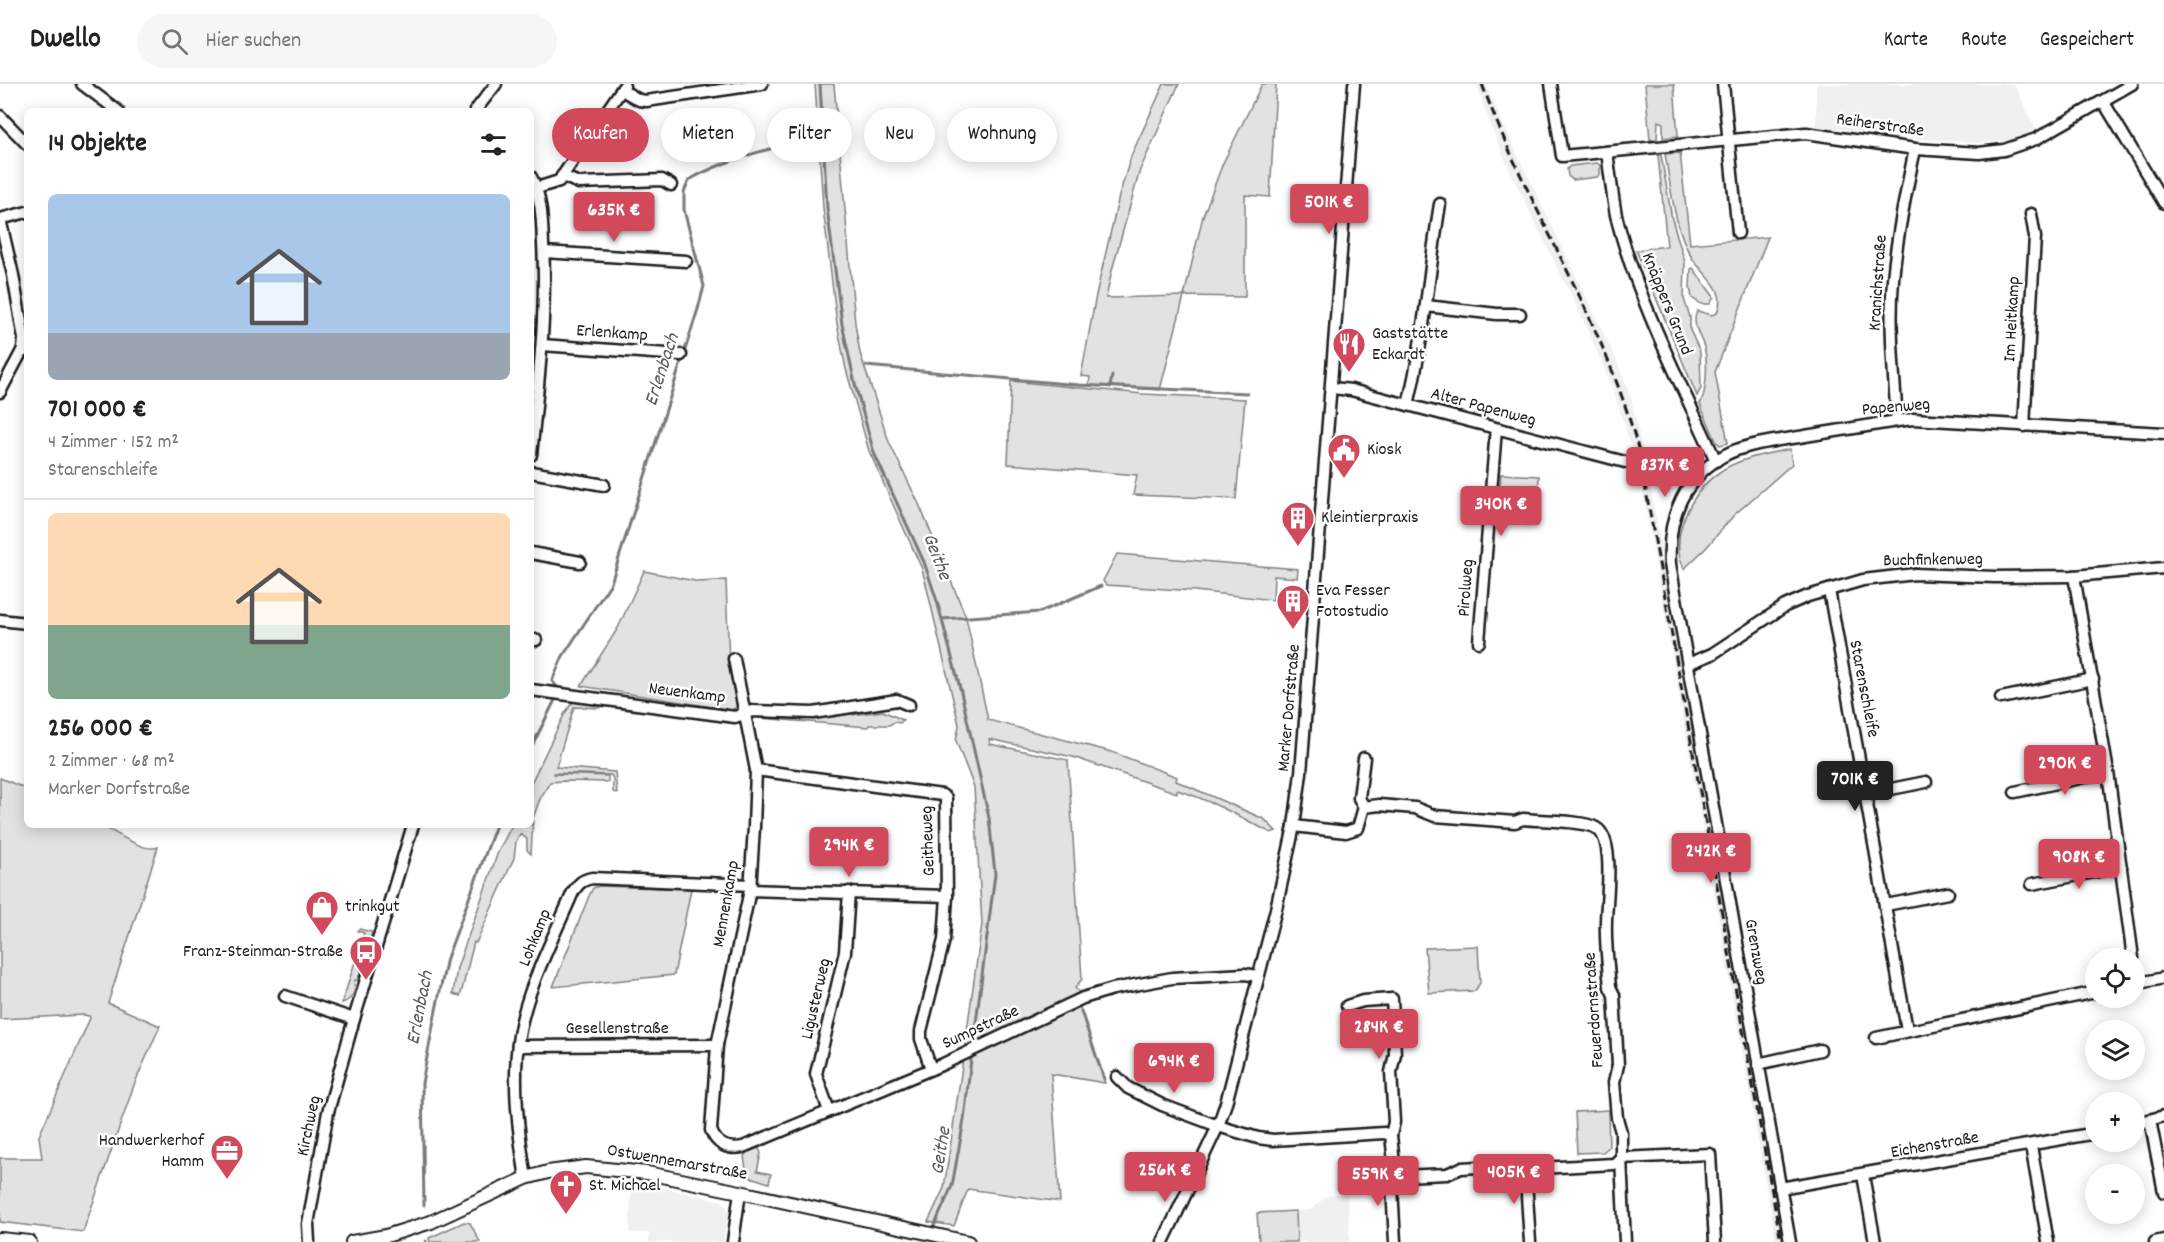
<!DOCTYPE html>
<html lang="de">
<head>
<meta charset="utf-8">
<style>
	body { margin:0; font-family:Dekko,sans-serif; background:#f6f6f6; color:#222; height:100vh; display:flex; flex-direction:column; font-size:22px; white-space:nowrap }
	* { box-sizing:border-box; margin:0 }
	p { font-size:20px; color:#767676 }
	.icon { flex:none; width:33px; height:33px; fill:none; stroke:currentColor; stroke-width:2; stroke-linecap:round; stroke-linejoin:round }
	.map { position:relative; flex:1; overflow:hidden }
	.panel { position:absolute; left:24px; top:24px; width:510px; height:720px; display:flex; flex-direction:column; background:#fff; border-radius:9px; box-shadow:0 3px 15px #0003 }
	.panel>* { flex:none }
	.guide { position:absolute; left:552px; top:24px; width:570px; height:54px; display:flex; gap:12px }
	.controls { position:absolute; left:2085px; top:864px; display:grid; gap:12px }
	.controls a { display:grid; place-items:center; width:60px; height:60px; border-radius:50%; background:#fff; box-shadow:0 3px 15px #0003; font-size:30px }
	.price { position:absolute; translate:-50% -51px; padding:0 14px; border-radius:6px; background:#d1495b; color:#fff; font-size:20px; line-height:39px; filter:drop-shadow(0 2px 3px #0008) }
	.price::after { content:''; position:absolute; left:50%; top:36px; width:18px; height:14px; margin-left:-9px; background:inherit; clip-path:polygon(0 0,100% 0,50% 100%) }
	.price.active { background:#222; color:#fff }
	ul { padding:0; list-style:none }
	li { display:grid; align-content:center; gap:12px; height:318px; padding:0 24px }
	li+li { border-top:2px solid #e0e0e0 }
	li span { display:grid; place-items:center; height:186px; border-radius:9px; color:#555 }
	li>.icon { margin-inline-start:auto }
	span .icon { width:108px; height:108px; fill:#fffc; stroke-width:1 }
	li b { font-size:26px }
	h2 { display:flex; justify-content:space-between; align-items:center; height:72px; padding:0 24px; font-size:26px }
	.pill { padding:0 21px; border-radius:27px; background:#fff; box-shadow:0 3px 15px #0003; font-size:21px; line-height:54px }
	.pill.active { background:#d1495b; color:#fff }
	header { display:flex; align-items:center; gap:36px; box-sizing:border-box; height:84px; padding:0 30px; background:#fff; border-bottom:2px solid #e0e0e0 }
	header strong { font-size:28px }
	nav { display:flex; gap:33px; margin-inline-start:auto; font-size:21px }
	.search { width:420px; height:54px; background:#f6f6f6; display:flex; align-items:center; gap:15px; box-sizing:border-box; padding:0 21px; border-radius:33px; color:#767676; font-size:22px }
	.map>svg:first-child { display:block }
	.built { fill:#f0f0f0 }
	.green { fill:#e2e2e2; stroke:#7f7f7f; stroke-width:1.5 }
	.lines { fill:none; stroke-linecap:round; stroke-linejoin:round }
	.stream { stroke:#7a7a7a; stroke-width:3 }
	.minor-casing { stroke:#1c1c1c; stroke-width:15 }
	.tertiary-casing { stroke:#1c1c1c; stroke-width:16 }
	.minor { stroke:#fff; stroke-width:10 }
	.tertiary { stroke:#fff; stroke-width:12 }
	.rail { stroke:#1c1c1c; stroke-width:3; stroke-dasharray:9 4.5; stroke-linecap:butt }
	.labels { text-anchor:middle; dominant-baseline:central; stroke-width:5; stroke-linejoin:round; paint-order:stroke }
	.street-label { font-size:18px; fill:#1c1c1c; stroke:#fff }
	.poi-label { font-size:18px; fill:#1c1c1c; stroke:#fff; text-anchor:start }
	.water-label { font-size:20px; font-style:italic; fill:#5a5a5a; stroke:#fff }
</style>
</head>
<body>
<header>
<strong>Dwello</strong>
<div class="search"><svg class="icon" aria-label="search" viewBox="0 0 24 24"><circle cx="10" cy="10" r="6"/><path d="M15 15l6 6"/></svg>Hier suchen</div>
<nav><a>Karte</a><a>Route</a><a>Gespeichert</a></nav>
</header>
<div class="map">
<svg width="2164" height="1158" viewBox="0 0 2164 1158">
	<rect width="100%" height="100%" fill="#fff"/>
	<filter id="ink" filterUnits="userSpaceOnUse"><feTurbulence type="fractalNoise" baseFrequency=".0167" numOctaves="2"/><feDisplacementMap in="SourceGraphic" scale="12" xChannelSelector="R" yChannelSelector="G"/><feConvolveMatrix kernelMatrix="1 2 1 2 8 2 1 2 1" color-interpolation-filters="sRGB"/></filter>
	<g filter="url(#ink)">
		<g class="built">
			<polygon points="1476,0 1486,0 1501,36 1617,277 1631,314 1647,385 1662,466 1673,533 1787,1158 1776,1158 1639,386 1613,306 1588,246 1511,89 1491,43"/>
			<polygon points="1816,0 2014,0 2036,46 2007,57 1976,59 1921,55 1816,42"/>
			<polygon points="631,1097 722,1117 727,1122 728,1131 723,1158 649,1158 649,1149 630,1149"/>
			<polygon points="1347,1110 1350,1158 1297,1158 1296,1127 1311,1126 1326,1112"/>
		</g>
		<g class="green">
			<path d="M815,0H834L855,239L860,269L889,358L919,420L966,533L988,636L1112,668L1177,693L1176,697L1181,699L1264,735L1276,747L1271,749C1241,733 1210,716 1177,706V709L1073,673L989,655L990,660L1068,676L1082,895L1075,904L1081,910L964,967L982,840L974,703L956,657L959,641L926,500L922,485L869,367L846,285L837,240L823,124Z"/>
			<polygon points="1164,0 1179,0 1140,86 1112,186 1106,214 1184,212 1203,132 1223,79 1262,0 1276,0 1270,113 1245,111 1245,213 1184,212 1160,306 1089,302 1090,293 1081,292 1096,211 1119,112 1131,72"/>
			<polygon points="1645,0 1674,0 1678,52 1663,54 1663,39 1658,37 1657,55 1650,56"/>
			<path d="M1680,69L1690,160L1768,153L1715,288L1728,359L1720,361L1716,357L1700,320C1707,308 1708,276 1704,263C1700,251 1691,240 1697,227L1712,231L1717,229C1728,205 1704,192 1692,174C1674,144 1671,104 1665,70Z"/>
			<polygon points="1658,71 1661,71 1672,135 1685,178 1684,215 1690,233 1690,246 1700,268 1701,304 1697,312 1636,166 1667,162"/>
			<polygon points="1597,79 1600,81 1600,90 1597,93 1573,96 1568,92 1567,85 1570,82"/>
			<polygon points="1693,184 1714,213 1710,220 1701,220 1692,214 1690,203 1691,185"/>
			<polygon points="1011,297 1143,310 1245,315 1236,415 1133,411 1137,391 1008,380"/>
			<path d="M1790,365L1792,380L1734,431L1706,464L1684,485C1682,479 1679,473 1679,467C1676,437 1698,400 1724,385C1744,373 1768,370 1790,365Z"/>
			<polygon points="1501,390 1539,392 1536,442 1527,441 1529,417 1516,416 1505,425 1503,440 1497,440"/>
			<polygon points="1117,470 1298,485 1297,494 1274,492 1273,516 1195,507 1106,501 1103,497"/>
			<polygon points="644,487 700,498 726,496 729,582 737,623 731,626 581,602 618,544"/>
			<polygon points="574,616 602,618 600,624 574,623 556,683 615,688 617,709 613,708 613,695 611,691 554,689 554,690 608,692 608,698 564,697 550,698 540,715 533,734 531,770 527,766 527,755 520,750 516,758 514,774 476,859 474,858 461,910 460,912 453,910 457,884 498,768 512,741 531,741 531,699 565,629"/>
			<polygon points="853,627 853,631 883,627 903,636 900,639 895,638 889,641 869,641 868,643 760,634 759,631"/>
			<path d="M0,694L27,705V741C42,741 91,738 102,742C116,748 144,769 158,763L108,919L160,942L134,1001L83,1148L0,1138V1074H42L39,1052L90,934L89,932L84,931L0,935Z"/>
			<polygon points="599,802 691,805 674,891 553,903 589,812 593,804"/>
			<path d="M359,845L372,848L358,896H355L354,901L356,902C353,912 351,916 342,919L364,849L357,847Z"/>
			<polygon points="1478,862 1480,899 1475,907 1429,909 1425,864"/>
			<polygon points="1079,921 1105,999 1051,990 1060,1118 968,1105 954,1142 928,1138 944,1104 963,976"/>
			<polygon points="1608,1026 1609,1063 1603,1068 1577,1069 1575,1028"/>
			<polygon points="757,1061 761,1069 757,1087 771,1090 769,1099 747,1092 744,1072"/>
			<polygon points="1296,1127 1297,1158 1259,1158 1257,1129"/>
			<polygon points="464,1138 470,1139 480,1158 430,1158 429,1154"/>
		</g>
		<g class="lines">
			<g class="stream">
				<polyline points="820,0 827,124 842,240 855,300 874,369 924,478 937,517 961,608 989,734 995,790 973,962"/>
				<polyline points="866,282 1079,301 1247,309"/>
				<polyline points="1110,303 1112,292"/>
				<polyline points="942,535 1040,528 1101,502"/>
				<path d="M559,605L552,597L563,572L611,499L698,225L704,202L684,126V108L689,96C729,73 779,63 824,50"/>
				<polyline points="531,664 555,616"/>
				<polyline points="1081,927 1104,995"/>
				<polyline points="424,1121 422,999 436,926 447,874 496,741"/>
				<polyline points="932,1147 952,1102 964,1036 971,975"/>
				<polyline points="426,1157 426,1158"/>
			</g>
			<defs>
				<g id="minor">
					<polyline points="82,0 118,27"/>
					<polyline points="1551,0 1562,72 1806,49 1915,65 1979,69 2004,66 2036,55 2132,0"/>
					<polyline points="1723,0 1738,149"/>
					<polyline points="622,6 639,16 646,17 762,0"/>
					<polyline points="2103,17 2164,119"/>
					<polyline points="475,27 496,0"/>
					<polyline points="0,32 27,60"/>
					<path d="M1607,68C1610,89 1612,110 1616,131C1636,213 1681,300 1716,377"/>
					<polyline points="562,92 579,99 662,96 671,101"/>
					<path d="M531,93C542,113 542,137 543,160C547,231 538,301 531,371"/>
					<polyline points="537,104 559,97 624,2"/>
					<polyline points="0,135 13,191 24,255 23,265 27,267"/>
					<polyline points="0,135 27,128"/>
					<polyline points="544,168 686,177"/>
					<polyline points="1426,222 1497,230 1520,230"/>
					<polyline points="542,261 681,271"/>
					<polyline points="1332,304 1351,306 1408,321 1625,378"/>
					<polyline points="0,308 23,265"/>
					<path d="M1408,321C1424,255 1429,187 1440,120"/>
					<path d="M1897,337C1894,290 1889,243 1893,195C1897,151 1906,108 1915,65"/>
					<polyline points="2024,342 2035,153 2031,130"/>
					<polyline points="531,388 604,401"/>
					<polyline points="531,469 580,478"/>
					<polyline points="2074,492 2108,688 2133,874"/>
					<polyline points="1829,506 1907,946"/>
					<polyline points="0,536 27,539"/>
					<polyline points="531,556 536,556"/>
					<polyline points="1479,558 1496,345"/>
					<path d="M734,575L756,686L754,743L750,806L717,961L711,1046C716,1061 729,1066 743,1063L941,981L1083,914L1113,905L1172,894L1245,890L1258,892"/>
					<polyline points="1688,580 1712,570 1785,522 1808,512 1863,496 1915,490 1995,493 2074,492 2164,484"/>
					<polyline points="531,606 735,633 752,627 813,629 897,616 909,621"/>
					<polyline points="2001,614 2093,595"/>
					<polyline points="1364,674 1359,714 1364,723"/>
					<polyline points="756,686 942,711 946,714 947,812 944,856 921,947 921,955 931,985"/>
					<polyline points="2015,708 2108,688"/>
					<polyline points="1866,710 1926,698"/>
					<polyline points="2032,800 2121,783"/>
					<polyline points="750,806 947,812"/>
					<polyline points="1886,821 1948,809"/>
					<polyline points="2134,900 2164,894"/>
					<polyline points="285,912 354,935"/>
					<polyline points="1347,922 1363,917 1392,915 1395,970 1391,988 1394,1038 1391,1051"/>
					<polyline points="1876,954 2096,908"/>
					<polyline points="518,962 717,961"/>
					<polyline points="1758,980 1820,966"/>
					<path d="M1117,993L1128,1004L1162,1021L1218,1042L1258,1054L1273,1056L1384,1049L1391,1051L1395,1089L1403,1092L1447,1090L1461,1084L1516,1081L1540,1084L1614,1080L1621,1074V1048L1617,1034L1614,998L1618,981L1614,911L1610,903C1608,881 1605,859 1606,838C1606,818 1616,755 1596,744C1583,736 1540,737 1523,735L1515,738L1435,732L1415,724L1379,721L1364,723L1358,744L1346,748L1294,742"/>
					<polyline points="829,1027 816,990 845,868 849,808"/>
					<polyline points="2150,1036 2164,1108"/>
					<polyline points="2134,1040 2164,1032"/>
					<polyline points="2031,1062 2048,1158"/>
					<polyline points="1525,1081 1530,1158"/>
					<polyline points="1863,1091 1875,1158"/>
					<path d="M526,1094C518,1047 512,998 519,951C527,903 554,853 573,808C579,799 582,796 592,794L751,801"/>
					<polyline points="1780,1104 2096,1049"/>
					<polyline points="309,1158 308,1140 328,1028 354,935 413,741"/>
					<polyline points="733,1158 740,1108"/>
					<polyline points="1163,1158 1218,1042 1226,1019 1276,825 1294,742 1301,689 1354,0"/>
					<polyline points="1395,1158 1392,1103 1395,1089"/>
					<polyline points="1625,1158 1621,1074 1710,1070 1715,1158"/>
					<path d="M1790,1158L1670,480C1667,433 1684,391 1729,369C1752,359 1781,356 1805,352C1836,347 1866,342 1897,337L1913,335L2164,349"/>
					<polyline points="2155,1158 2164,1156"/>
				</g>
				<g id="tertiary">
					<polyline points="0,1155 30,1158"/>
					<polyline points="352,1158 386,1152 431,1138 526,1094 548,1088 586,1083 647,1089 740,1108 968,1158"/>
				</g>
			</defs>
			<use href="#minor" class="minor-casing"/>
			<use href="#tertiary" class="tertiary-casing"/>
			<use href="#minor" class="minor"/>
			<use href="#tertiary" class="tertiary"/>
			<path class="rail" d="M1482,0C1528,126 1605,237 1639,368L1781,1158"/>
		</g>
	</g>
	<defs>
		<symbol id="restaurant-pin" viewBox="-11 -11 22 30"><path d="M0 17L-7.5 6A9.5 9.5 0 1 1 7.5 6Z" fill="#d1495b" stroke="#fff"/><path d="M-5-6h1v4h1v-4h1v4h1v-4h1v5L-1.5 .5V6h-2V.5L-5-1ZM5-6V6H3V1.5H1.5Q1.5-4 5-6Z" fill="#fff"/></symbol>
		<symbol id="civic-pin" viewBox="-11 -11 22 30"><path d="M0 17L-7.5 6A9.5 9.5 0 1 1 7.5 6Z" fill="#d1495b" stroke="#fff"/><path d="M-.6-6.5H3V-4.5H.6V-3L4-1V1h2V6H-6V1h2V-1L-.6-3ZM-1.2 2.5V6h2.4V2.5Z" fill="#fff"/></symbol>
		<symbol id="building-pin" viewBox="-11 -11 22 30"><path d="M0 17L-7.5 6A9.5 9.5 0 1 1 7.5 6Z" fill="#d1495b" stroke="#fff"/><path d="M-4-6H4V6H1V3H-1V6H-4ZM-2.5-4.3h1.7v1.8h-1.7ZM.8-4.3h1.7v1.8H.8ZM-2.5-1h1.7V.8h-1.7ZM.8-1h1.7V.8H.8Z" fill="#fff"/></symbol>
		<symbol id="shop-pin" viewBox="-11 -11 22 30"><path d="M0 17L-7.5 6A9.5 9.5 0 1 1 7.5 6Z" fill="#d1495b" stroke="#fff"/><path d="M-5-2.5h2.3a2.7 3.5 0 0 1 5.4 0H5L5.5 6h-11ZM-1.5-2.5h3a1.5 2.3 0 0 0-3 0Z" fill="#fff"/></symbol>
		<symbol id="bus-pin" viewBox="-11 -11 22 30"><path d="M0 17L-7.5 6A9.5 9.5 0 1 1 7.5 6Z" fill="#d1495b" stroke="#fff"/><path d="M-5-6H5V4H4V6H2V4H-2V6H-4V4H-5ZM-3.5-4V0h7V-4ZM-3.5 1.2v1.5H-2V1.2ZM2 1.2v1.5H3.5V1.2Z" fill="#fff"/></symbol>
		<symbol id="office-pin" viewBox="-11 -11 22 30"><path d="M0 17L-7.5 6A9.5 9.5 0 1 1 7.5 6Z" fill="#d1495b" stroke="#fff"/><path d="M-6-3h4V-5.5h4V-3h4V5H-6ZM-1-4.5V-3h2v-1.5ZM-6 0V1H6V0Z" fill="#fff"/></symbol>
		<symbol id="church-pin" viewBox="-11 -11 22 30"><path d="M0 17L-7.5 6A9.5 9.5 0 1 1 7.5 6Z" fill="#d1495b" stroke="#fff"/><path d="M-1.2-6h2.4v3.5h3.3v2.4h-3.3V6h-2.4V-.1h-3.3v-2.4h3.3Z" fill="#fff"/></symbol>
	</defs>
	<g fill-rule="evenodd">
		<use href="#restaurant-pin" x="1330" y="241" width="38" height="52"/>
		<use href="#civic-pin" x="1325" y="347" width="38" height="52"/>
		<use href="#building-pin" x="1279" y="415" width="38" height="52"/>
		<use href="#building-pin" x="1274" y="498" width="38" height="52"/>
		<use href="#shop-pin" x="303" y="804" width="38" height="52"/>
		<use href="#bus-pin" x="347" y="849" width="38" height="52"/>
		<use href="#office-pin" x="208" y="1048" width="38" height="52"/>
		<use href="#church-pin" x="547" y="1083" width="38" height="52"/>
	</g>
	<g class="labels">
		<g class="street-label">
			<text transform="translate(1880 42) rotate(8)">Reiherstraße</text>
			<text transform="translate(1879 199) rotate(-86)">Kranichstraße</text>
			<text transform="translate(1666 220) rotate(68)">Knäppers Grund</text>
			<text transform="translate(2013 235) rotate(-87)">Im Heitkamp</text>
			<text transform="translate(612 250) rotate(4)">Erlenkamp</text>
			<text transform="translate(1483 324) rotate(15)">Alter Papenweg</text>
			<text transform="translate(1896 324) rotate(-5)">Papenweg</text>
			<text transform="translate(1933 477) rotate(-1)">Buchfinkenweg</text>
			<text transform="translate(1467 504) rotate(-86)">Pirolweg</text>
			<text transform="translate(1863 605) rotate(79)">Starenschleife</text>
			<text transform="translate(687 610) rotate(7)">Neuenkamp</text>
			<text transform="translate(1290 624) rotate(-85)">Marker Dorfstraße</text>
			<text transform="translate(929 757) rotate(-92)">Geitheweg</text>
			<text transform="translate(727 820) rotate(-80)">Mennenkamp</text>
			<text transform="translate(536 854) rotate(-68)">Lohkamp</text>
			<text transform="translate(1755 868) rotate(80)">Grenzweg</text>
			<text transform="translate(817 915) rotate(-77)">Ligusterweg</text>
			<text transform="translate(1595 926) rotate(-94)">Feuerdornstraße</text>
			<text transform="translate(981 944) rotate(-25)">Sumpstraße</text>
			<text x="617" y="945">Gesellenstraße</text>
			<text transform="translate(310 1042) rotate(-78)">Kirchweg</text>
			<text transform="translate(1935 1062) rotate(-10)">Eichenstraße</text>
			<text transform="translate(677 1079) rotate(10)">Ostwennemarstraße</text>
		</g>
		<g class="poi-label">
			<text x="1372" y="250">Gaststätte<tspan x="1372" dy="21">Eckardt</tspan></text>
			<text x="1367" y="366">Kiosk</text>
			<text x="1321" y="434">Kleintierpraxis</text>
			<text x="1316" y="507">Eva Fesser<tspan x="1316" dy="21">Fotostudio</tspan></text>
			<text x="345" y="823">trinkgut</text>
			<text x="343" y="868" text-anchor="end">Franz-Steinman-Straße</text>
			<text x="204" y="1057" text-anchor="end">Handwerkerhof<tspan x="204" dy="21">Hamm</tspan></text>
			<text x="589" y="1102">St. Michael</text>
		</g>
		<g class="water-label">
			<text transform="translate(663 286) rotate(-72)">Erlenbach</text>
			<text transform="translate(936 473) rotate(69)">Geithe</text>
			<text transform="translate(421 924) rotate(-79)">Erlenbach</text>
			<text transform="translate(942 1067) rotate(-81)">Geithe</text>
		</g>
	</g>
</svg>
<div class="controls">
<a><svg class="icon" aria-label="locate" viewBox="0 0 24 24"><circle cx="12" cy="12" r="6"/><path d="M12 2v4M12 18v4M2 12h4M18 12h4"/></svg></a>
<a><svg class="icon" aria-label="layers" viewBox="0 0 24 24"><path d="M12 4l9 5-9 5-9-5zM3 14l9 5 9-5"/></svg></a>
<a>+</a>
<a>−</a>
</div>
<b class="price" style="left:1329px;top:151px">501K €</b>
<b class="price" style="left:614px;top:159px">635K €</b>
<b class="price" style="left:1665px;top:414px">837K €</b>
<b class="price" style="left:1501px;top:453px">340K €</b>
<b class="price" style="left:2065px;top:712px">290K €</b>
<b class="price active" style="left:1855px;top:728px">701K €</b>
<b class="price" style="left:849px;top:794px">294K €</b>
<b class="price" style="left:1711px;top:800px">242K €</b>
<b class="price" style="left:2079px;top:806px">908K €</b>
<b class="price" style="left:1379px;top:976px">284K €</b>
<b class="price" style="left:1174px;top:1010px">694K €</b>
<b class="price" style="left:1165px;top:1119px">256K €</b>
<b class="price" style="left:1514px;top:1121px">405K €</b>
<b class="price" style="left:1378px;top:1123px">559K €</b>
<div class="guide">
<a class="pill active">Kaufen</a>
<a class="pill">Mieten</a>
<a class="pill">Filter</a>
<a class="pill">Neu</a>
<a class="pill">Wohnung</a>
</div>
<section class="panel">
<h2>14 Objekte<svg class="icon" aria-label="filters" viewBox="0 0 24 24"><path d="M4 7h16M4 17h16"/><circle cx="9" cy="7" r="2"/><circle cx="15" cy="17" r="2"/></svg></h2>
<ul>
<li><span style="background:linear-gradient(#a9c7e8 75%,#9aa5b1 0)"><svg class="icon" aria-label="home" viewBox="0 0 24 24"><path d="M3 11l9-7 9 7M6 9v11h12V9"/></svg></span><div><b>701 000 €</b><p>4 Zimmer · 152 m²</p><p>Starenschleife</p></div></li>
<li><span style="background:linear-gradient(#ffd9b3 60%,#7fa58c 0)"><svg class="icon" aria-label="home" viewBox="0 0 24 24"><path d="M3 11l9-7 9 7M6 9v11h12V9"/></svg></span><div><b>256 000 €</b><p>2 Zimmer · 68 m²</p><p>Marker Dorfstraße</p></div></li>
</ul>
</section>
</div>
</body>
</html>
